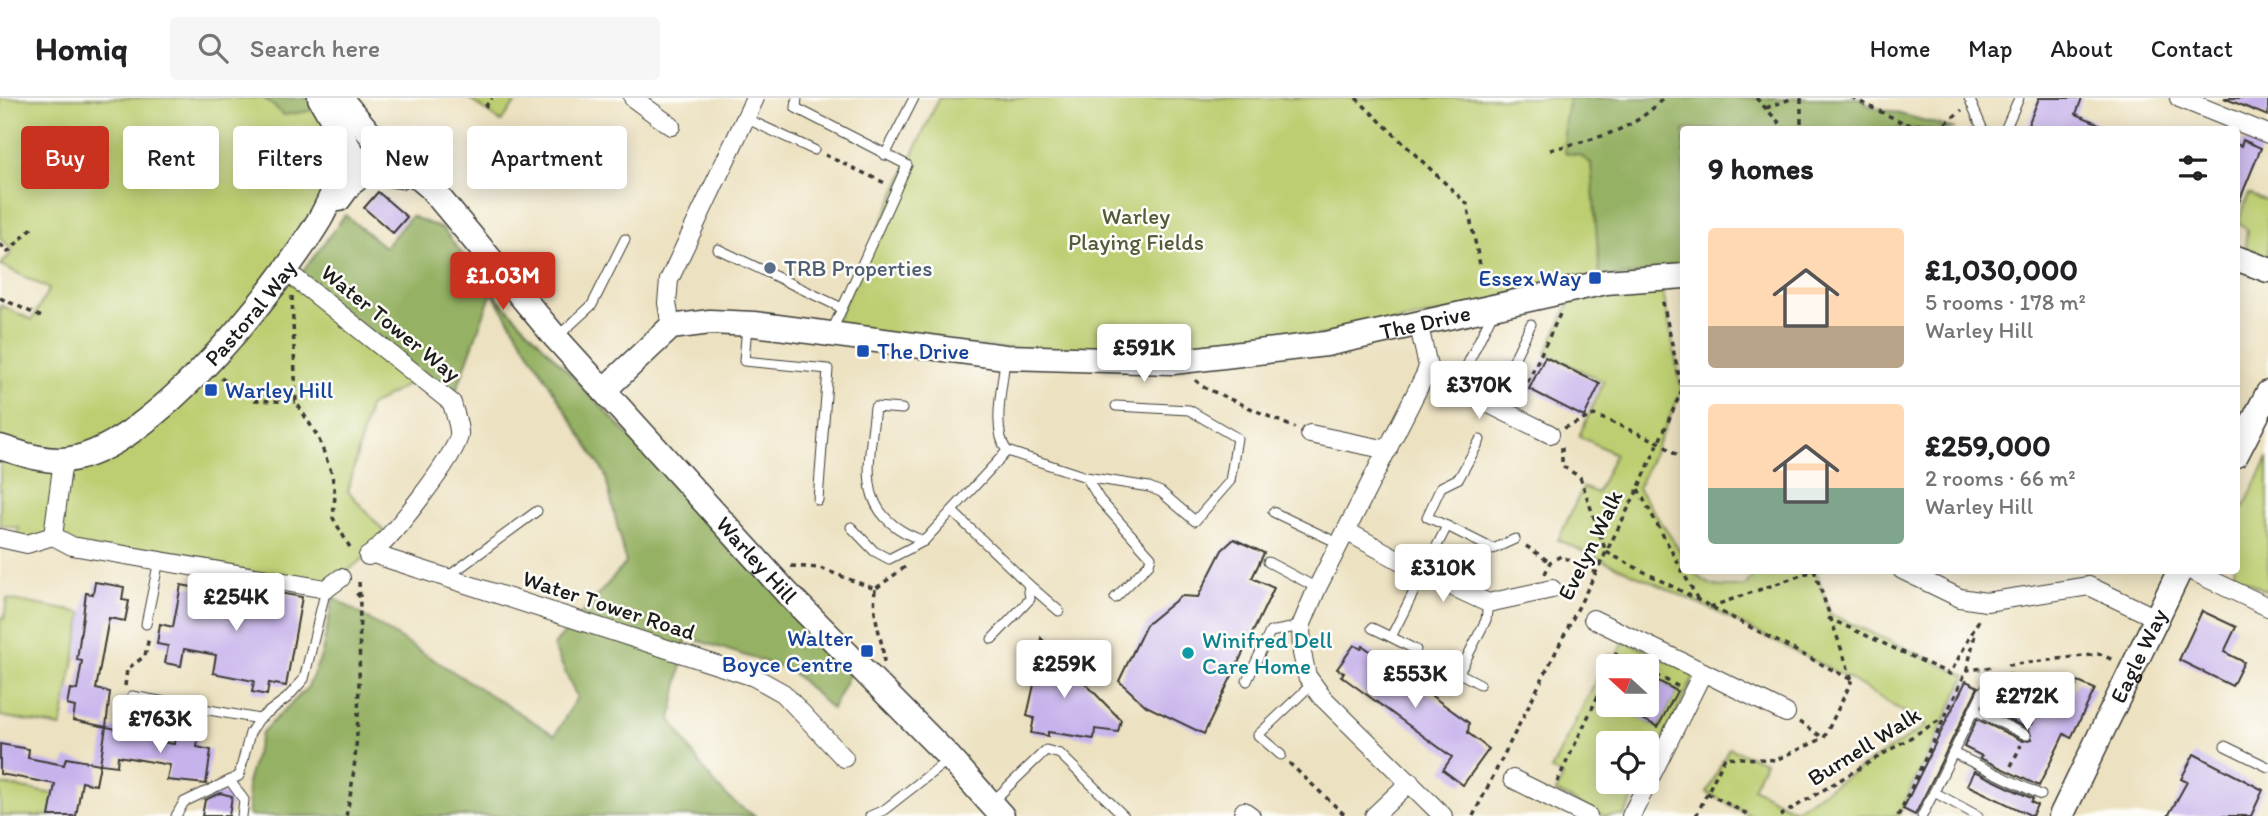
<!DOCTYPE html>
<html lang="en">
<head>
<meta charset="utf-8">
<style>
	body { margin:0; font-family:Itim,sans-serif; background:#f6f6f6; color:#202124; height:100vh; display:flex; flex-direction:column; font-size:26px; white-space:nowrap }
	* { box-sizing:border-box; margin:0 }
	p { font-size:23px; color:#757577 }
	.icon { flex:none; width:38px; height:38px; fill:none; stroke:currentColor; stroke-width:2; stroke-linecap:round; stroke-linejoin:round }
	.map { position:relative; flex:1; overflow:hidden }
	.details { position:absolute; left:1680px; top:28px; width:560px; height:448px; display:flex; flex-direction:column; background:#fff; border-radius:7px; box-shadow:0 4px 18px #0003 }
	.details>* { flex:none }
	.hud { position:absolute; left:21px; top:28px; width:665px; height:63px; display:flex; gap:14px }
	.needle { width:46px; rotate:291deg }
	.controls { position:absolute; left:1596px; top:556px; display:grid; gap:14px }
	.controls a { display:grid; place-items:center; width:63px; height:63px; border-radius:7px; background:#fff; box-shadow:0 4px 18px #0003; font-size:35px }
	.price { position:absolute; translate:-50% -60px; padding:0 16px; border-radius:7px; background:#fff; color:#222; font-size:23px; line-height:46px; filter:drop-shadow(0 2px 4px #0008) }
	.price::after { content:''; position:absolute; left:50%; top:42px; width:21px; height:16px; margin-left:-10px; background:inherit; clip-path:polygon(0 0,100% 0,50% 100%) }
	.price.active { background:#c8321e; color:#fff }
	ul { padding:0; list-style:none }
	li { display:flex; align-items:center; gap:21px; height:175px; padding:0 28px }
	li+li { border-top:2px solid #e0e0e0 }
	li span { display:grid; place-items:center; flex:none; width:196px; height:140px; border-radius:7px; color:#555 }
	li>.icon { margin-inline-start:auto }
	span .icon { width:84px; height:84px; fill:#fffc; stroke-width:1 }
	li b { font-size:30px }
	h2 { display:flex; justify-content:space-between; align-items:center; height:84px; padding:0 28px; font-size:30px }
	.chip { padding:0 24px; border-radius:7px; background:#fff; box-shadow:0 4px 18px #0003; font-size:24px; line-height:63px }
	.chip.active { background:#c8321e; color:#fff }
	header { display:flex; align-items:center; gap:42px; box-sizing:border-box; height:98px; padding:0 35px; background:#fff; border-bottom:2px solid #e0e0e0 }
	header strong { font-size:33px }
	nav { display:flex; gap:38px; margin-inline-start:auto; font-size:24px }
	.search { width:490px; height:63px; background:#f6f6f6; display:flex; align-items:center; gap:18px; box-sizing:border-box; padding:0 24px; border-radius:7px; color:#757577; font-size:26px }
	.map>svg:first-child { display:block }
	.green { fill:#bcce71; stroke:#6c7546; stroke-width:2; fill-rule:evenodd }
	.forest { fill:#95b163; stroke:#586640; stroke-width:2 }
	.building { fill:#c7b3ec }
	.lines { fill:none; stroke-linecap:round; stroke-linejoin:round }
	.lane-casing { stroke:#3b3a35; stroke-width:11 }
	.street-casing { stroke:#3b3a35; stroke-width:20 }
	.secondary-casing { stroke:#3b3a35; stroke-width:27 }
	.path { stroke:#3b3a35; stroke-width:3.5; stroke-dasharray:5 5; stroke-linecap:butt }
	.lane { stroke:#fff; stroke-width:9 }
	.street { stroke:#fff; stroke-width:18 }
	.secondary { stroke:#fff; stroke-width:24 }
	.service-dot { fill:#5c6f8a; stroke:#fdfcf7; stroke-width:2.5 }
	.transit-dot { fill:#1a4fb4; stroke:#fdfcf7; stroke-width:2.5 }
	.culture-dot { fill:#0f9aa8; stroke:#fdfcf7; stroke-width:2.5 }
	.labels { text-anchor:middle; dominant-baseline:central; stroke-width:5; stroke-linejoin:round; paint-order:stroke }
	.park-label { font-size:23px; fill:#545a3a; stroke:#fdfcf7 }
	.service-label { font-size:23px; fill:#4e5e75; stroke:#fdfcf7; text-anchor:start }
	.transit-label { font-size:23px; fill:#164399; stroke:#fdfcf7; text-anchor:end }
	.street-label { font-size:23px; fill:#1c1c1c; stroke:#fdfcf7 }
	.culture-label { font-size:23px; fill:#0d838f; stroke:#fdfcf7; text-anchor:start }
</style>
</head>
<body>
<header>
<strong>Homiq</strong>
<div class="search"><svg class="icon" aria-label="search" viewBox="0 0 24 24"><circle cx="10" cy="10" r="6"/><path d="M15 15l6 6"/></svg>Search here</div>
<nav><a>Home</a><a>Map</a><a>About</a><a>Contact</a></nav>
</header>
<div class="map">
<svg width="2268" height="718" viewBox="0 0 2268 718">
	<rect width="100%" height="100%" fill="#fdfcf7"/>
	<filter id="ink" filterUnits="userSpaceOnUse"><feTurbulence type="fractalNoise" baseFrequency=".0143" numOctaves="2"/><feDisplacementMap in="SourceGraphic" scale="14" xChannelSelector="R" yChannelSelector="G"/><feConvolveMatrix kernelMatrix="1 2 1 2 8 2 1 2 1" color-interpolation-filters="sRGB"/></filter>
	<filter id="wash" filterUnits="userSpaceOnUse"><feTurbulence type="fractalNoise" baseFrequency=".00686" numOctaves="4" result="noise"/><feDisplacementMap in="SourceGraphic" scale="28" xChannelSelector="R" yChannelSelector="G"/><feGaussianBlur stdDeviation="1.57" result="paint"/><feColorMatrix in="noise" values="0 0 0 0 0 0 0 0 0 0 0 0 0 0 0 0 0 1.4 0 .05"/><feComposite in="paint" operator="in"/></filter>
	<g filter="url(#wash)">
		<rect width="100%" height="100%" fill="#ece1c0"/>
		<g class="green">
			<polygon points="0,0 264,0 284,16 315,12 345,67 285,172 420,279 369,309 348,393 389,439 326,491 72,448 15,445 19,430 0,427 0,207 32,222 49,191 1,167 13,153 0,140"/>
			<polygon points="468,0 519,0 501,24"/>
			<path d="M939,0H1569C1564,27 1566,48 1591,65L1593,74L1660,179L1682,292L1638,390L1683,457L1684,472L1694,473C1707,491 1724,490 1745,488L1757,473H1816L1830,516L1966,578L1898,718H1751L1707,695L1729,650L1765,664L1753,690L1794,712L1926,628L1852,582L1709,510L1558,442L1583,389L1597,395L1615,356L1579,338L1604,284L1546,255L1576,191L1173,264L830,236Z"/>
			<polygon points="2249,96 2268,103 2268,158 2245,149 2247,132 2238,123"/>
			<polygon points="2268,360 2268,494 2234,476 2237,423"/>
			<polygon points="7,501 83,515 61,629 0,618 0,520 4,521"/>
			<path d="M1625,543L1696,575L1647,672V646H1608V684H1641L1624,718H1603L1556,694L1563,678L1551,672L1609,556L1615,559ZM1608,569H1647V577L1677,593L1658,629L1620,610L1621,607H1608Z"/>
			<polygon points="0,686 59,697 55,718 0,718"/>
		</g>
		<g class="forest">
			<polygon points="264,0 314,0 315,12 284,17"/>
			<polygon points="1569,0 1863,0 1867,7 1955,31 1684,32 1683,173 1600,179 1591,65 1579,57 1565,55 1564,27"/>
			<path d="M345,117L385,149L411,118L443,131L491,193L852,571L832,611L790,572L687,539L671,621C694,657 716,699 756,718H249L247,685L262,634L308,589L322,556L333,499L555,637L577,599L553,548L626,465L605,376L492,194L452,305L297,181Z"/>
		</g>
		<g id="blocks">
			<g class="building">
				<polygon points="2039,0 2082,0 2076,16 2113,32 2038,32 2028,27"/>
				<polygon points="2224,0 2268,0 2268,18"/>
				<polygon points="2243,42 2261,50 2238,106 2236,46 2241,48"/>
				<polygon points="378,94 407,119 393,135 364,110"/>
				<polygon points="1545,259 1600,286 1584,319 1529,291"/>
				<polygon points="1234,441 1264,455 1252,480 1274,490 1204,636 1146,608 1119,583 1146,527 1181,498 1198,499 1222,452"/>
				<polygon points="95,484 124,489 122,502 129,503 125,523 109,520 96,591 110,594 106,629 73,622 75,609 67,607 70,591 77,592 82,563 77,562 86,495 93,496"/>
				<polygon points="181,487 237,497 239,488 302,499 286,588 269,585 267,597 252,594 254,583 213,575 216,557 184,551 181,568 165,565 168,548 157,546 160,526 173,529"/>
				<polygon points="2202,513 2236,529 2224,554 2244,564 2232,588 2179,562"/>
				<polygon points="1041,540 1064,564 1062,575 1078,578 1121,622 1118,634 1095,631 1094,641 1048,634 1048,638 1031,635 1034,620 1027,618 1035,582 1027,581 1033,546 1040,547"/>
				<polygon points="1354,547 1361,551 1363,548 1469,625 1468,635 1489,651 1463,687 1443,672 1452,659 1341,578 1344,575 1337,571"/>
				<polygon points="1647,577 1677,593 1658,629 1615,607 1647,607"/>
				<polygon points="1966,583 1978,589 1915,717 1903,711"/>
				<polygon points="2078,584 2095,591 2071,640 2064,636 2039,688 1980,660 1982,658 1964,649 1977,621 2023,643 2032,641 2029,631 1983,609 1991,595 1999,599 2007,588 2063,615"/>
				<polygon points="106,629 123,632 122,637 174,646 175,638 198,641 197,649 211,652 206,686 167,682 170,667 118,658 117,668 100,666"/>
				<polygon points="0,646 29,651 28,660 64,667 66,660 100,666 96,687 82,684 76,718 49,718 55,686 0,676"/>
				<polygon points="2194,656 2263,692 2251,718 2168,718 2187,684 2181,681"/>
				<polygon points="1974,673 2033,701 2031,704 2037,707 2032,718 1967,687"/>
				<polygon points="220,695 232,698 229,718 202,718 205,702"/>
			</g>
		</g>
	</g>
	<g filter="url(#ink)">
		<use href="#blocks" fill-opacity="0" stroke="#3b3a35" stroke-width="2"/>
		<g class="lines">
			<defs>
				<g id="lane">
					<polyline points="797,0 796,10 907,67 831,235"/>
					<polyline points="1969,0 1983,32"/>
					<polyline points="745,20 814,52"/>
					<polyline points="2005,32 2019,0"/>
					<polyline points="885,57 914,0"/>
					<polyline points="718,151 842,210"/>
					<polyline points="747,228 744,263 828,271 818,402"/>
					<polyline points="557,239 592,207 625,141"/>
					<polyline points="1456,290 1490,220"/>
					<polyline points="1492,307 1531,226"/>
					<path d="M902,311L875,309C869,370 853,418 924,443L1007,353C991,331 1003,287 1005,261"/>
					<polyline points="1007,353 1086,379 1149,389 1161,394 1195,423 1230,383 1237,340 1189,312 1116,308"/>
					<polyline points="1086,379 1100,402 1151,459 1149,466 1115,500"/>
					<polyline points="953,414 1028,486 1030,501 992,541"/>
					<polyline points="1273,414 1340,446"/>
					<polyline points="1447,428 1493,451 1515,441"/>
					<polyline points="851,429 874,453 889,461 924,443"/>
					<polyline points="1268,464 1317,490"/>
					<polyline points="446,480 537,413"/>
					<polyline points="1028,486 1059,513"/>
					<polyline points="146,526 159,462"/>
					<polyline points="1372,530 1391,539 1447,428 1427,419 1441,389 1459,380 1480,342"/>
					<polyline points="1391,539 1416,552"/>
					<polyline points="1441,565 1459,575 1486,522 1488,505"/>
					<polyline points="1459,575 1480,586"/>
					<polyline points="1247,583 1270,534 1301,528"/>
					<polyline points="132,598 259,621"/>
					<polyline points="1974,612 2026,637"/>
					<polyline points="2225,648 2268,669"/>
					<polyline points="1953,655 2041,697"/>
					<polyline points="1281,657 1258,637 1312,586"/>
					<polyline points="231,684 244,702 242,718"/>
					<polyline points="992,704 1046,652 1060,656 1124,718"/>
					<polyline points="176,718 184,704 239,678 250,635 259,621 287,600 304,581 326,491"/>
					<polyline points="870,718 884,712 948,662"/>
					<polyline points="1922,718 1934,694"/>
					<path d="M1978,718L1934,694L1983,593C2002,569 2023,585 2046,596"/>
				</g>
				<g id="street">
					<polyline points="633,0 671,28"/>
					<polyline points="2179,0 2268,36"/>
					<path d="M285,172L452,305C454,314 460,328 459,337C458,355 385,449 368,458"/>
					<polyline points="1418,224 1428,268 1426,275 1317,490 1301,528 1302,555 1307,578 1323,600 1443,718"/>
					<polyline points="671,229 667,205 669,182 755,0"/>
					<polyline points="1426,275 1550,336"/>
					<polyline points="1310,336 1388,352"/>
					<polyline points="63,362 53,438 72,448 326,491 341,480"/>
					<polyline points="1346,433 1423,475 1488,505 1552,491"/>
					<polyline points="0,440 27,446 53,438"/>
					<polyline points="373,456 754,579 783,595 844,660"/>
					<polyline points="1902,472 1960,500 1986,504 2089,488 2156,520"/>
					<polyline points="2190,472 2268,509"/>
					<polyline points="1593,521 1703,574"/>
					<polyline points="1513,681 1588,718"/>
					<polyline points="1244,713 1251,718"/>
					<polyline points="1374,718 1410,684"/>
					<polyline points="1631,718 1703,574 1786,615"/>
				</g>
				<g id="secondary">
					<polyline points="320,0 353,57 363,62"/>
					<path id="s1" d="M340,0L376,43L431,90L556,240L787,495L950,660L1002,718"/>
					<polyline points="339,101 350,86 367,73 402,78"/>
					<polyline points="2236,160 2268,172"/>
					<path id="s2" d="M604,292L671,229L710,224L754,226L1005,259L1173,264L1326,246L1606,184L1684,178"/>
					<path id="s3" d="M0,349C20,355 41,363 62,362C146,359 279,189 320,121C332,100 341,75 351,53"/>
					<polyline points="2236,357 2268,295"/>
					<path id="s4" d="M2061,718L2180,472"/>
				</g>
			</defs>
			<use href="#lane" class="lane-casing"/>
			<use href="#street" class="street-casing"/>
			<use href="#secondary" class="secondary-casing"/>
			<g class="path">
				<polyline points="1356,0 1467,106 1485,190"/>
				<polyline points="1756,0 1786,32"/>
				<polyline points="1801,0 1801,32"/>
				<polyline points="1852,0 1906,26 1942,28 1962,12"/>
				<polyline points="485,9 492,0"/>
				<polyline points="1766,10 1793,0"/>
				<path d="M1550,52C1594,40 1632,35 1663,0"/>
				<polyline points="825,57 885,85"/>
				<polyline points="0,146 8,154 34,128"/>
				<polyline points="292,198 296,304 318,339 332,376 335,397 333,420 352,453"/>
				<polyline points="0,200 44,220"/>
				<polyline points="221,280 255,302 296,304"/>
				<polyline points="1195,282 1205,290 1295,330"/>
				<polyline points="1519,302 1561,214"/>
				<polyline points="1564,330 1594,317 1659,344 1684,363"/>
				<polyline points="1562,349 1562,368 1580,379 1606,454 1852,582"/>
				<polyline points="1638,391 1698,502"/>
				<polyline points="1526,448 1550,464"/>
				<polyline points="791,468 820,470 875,491 908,467"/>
				<polyline points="1814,472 1852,582"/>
				<polyline points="1545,476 1550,464 1561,458 1596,475"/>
				<polyline points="359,484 360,499"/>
				<path d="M875,491C872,523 882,535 884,564"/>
				<polyline points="1710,509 1816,472"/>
				<polyline points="1828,520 1950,576 1980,520"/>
				<polyline points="1617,558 1639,569"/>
				<polyline points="2008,567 2100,556 2113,562"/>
				<polyline points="1612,569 1618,550"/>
				<polyline points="1647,572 1679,589"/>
				<polyline points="1967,572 1975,536"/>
				<polyline points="125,588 127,571 145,558 149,539"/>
				<polyline points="1799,624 1824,640"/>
				<polyline points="2031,627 2041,606"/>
				<polyline points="1289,665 1346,718"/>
				<polyline points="2011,668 2021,647"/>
				<polyline points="1557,684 1608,577"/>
				<polyline points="1707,695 1751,718"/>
				<path d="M346,718C361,655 359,565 360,499L353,492"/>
				<polyline points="1473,718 1638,391 1682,292 1662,200"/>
				<polyline points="1696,718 1725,659 1776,662 1824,640 1852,582"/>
				<polyline points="1780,718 1943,620"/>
				<polyline points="1898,718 1967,572 1993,569"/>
			</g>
			<use href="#lane" class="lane"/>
			<use href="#street" class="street"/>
			<use href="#secondary" class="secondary"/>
		</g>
	</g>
	<circle class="service-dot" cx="770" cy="170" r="7"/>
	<g class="transit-dot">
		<rect x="1588" y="173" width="14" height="14" rx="3.5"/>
		<rect x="856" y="246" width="14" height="14" rx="3.5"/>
		<rect x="204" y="285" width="14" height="14" rx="3.5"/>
		<rect x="860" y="546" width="14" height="14" rx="3.5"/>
	</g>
	<circle class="culture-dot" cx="1188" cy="555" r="7"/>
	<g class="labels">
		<g class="park-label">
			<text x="1136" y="118">Warley<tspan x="1136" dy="26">Playing Fields</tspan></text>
		</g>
		<g class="service-label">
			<text x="784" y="170">TRB Properties</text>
		</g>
		<g class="transit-label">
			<text x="1581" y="180">Essex Way</text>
			<text x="877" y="253" text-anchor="start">The Drive</text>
			<text x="225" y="292" text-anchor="start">Warley Hill</text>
			<text x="853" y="540">Walter<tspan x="853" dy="26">Boyce Centre</tspan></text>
		</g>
		<g class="street-label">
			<text stroke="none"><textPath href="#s3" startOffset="308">Pastoral Way</textPath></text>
			<text stroke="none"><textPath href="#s2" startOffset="852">The Drive</textPath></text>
			<text transform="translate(391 225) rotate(39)">Water Tower Way</text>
			<text transform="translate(1590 447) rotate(-64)">Evelyn Walk</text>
			<text stroke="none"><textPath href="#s1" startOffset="623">Warley Hill</textPath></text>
			<text transform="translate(609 507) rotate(18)">Water Tower Road</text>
			<text stroke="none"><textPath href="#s4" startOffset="178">Eagle Way</textPath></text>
			<text transform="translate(1864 648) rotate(-32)">Burnell Walk</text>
		</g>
		<g class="culture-label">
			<text x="1202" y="542">Winifred Dell<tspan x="1202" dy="26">Care Home</tspan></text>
		</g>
	</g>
</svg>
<div class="controls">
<a><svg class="needle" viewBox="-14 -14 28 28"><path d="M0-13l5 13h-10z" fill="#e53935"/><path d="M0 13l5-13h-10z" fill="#757577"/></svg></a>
<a><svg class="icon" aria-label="locate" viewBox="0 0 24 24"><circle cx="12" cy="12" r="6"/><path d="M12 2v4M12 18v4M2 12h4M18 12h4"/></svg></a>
</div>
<b class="price active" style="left:503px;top:214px">£1.03M</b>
<b class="price" style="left:1144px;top:286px">£591K</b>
<b class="price" style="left:1479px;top:323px">£370K</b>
<b class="price" style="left:1443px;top:506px">£310K</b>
<b class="price" style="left:236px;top:535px">£254K</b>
<b class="price" style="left:1064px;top:602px">£259K</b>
<b class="price" style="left:1415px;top:612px">£553K</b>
<b class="price" style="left:2027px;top:634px">£272K</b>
<b class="price" style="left:160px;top:657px">£763K</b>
<div class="hud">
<a class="chip active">Buy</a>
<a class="chip">Rent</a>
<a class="chip">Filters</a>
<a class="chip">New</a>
<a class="chip">Apartment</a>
</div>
<section class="details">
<h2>9 homes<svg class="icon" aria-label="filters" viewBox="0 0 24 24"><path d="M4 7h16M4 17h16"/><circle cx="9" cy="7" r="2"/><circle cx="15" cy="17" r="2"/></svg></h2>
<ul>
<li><span style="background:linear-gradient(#ffd9b3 70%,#b9a48a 0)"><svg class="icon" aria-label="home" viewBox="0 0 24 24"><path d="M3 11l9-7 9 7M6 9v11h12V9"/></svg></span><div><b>£1,030,000</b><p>5 rooms · 178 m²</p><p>Warley Hill</p></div></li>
<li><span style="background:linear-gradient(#ffd9b3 60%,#7fa58c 0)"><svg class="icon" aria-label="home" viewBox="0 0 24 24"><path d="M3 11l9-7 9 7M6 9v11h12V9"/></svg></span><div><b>£259,000</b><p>2 rooms · 66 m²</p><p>Warley Hill</p></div></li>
</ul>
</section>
</div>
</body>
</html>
